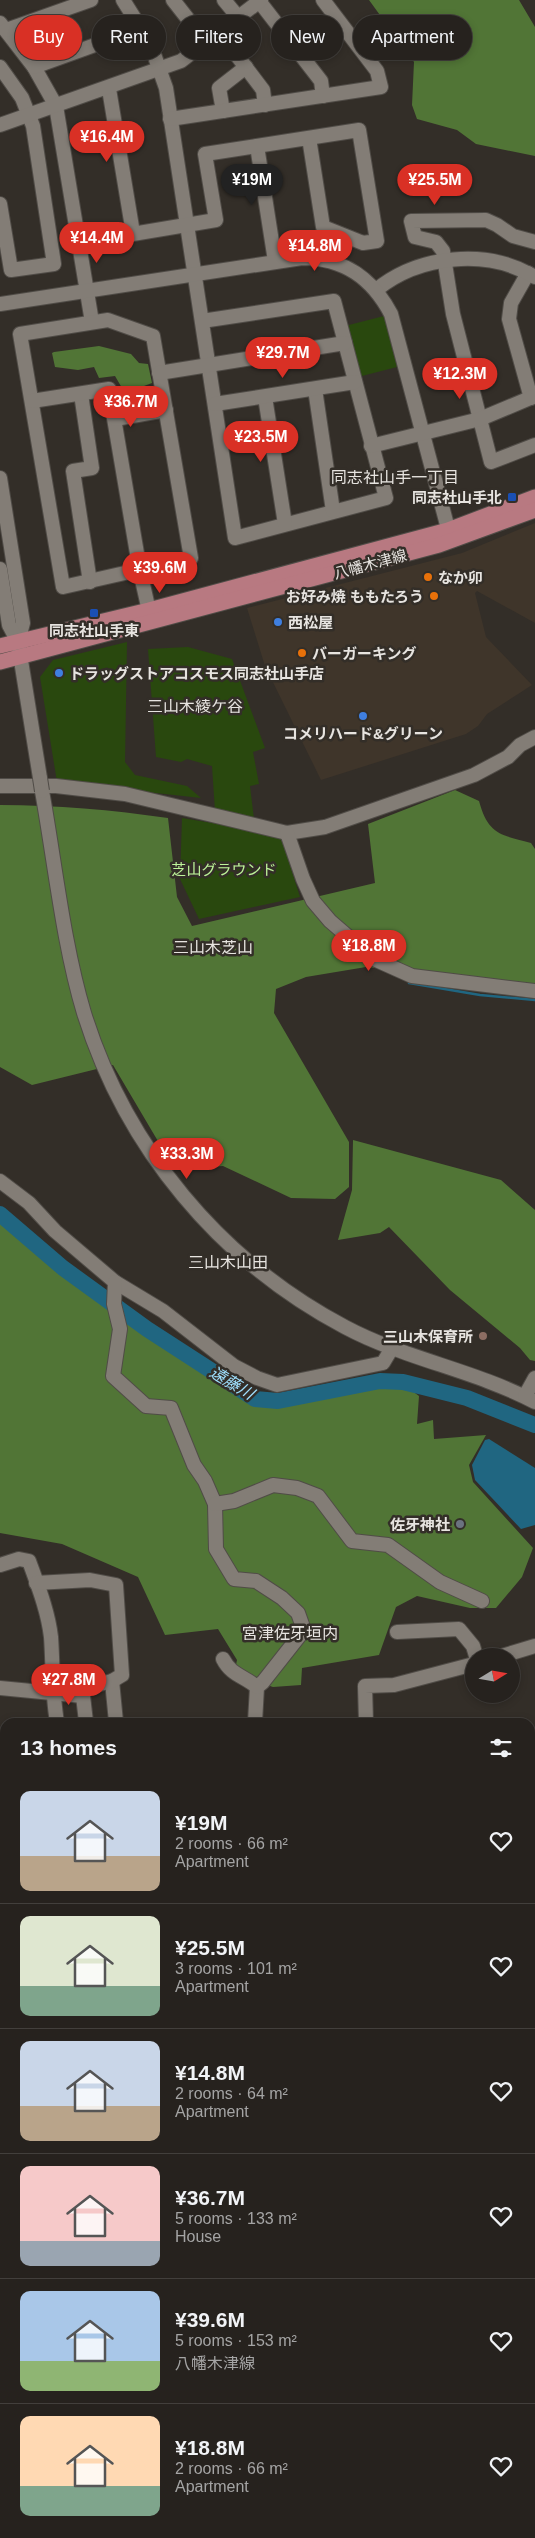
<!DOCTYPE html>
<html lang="en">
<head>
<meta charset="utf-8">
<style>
	body { margin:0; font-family:Arial,"Noto Sans JP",sans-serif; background:#2e2a27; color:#f1f3f6; height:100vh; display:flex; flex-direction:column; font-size:19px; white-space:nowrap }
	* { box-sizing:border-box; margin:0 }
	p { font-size:16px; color:#a4a4a4 }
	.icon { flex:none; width:28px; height:28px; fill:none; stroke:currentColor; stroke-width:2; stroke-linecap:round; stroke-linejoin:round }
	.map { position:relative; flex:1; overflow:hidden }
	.drawer { position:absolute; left:0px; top:1718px; width:535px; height:821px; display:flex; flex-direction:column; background:#26221e; border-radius:15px 15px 0 0; box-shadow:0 2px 8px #0003,0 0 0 1px #423f3c }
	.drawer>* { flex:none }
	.banner { position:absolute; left:15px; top:15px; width:505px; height:45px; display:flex; gap:10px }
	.needle { width:32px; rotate:79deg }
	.tools { position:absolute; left:465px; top:1648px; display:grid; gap:10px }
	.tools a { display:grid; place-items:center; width:55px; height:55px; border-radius:50%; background:#26221e; box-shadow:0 2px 8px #0003,0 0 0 1px #423f3c; font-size:25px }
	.price { position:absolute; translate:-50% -42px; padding:0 11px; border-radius:18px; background:#d93025; color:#fff; font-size:16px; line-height:32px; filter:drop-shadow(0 1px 2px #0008) }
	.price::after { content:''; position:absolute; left:50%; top:30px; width:15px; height:11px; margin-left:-8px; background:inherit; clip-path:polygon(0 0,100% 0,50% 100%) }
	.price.selected { background:#222; color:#fff }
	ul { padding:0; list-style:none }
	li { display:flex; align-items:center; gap:15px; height:125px; padding:0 20px }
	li+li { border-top:1px solid #423f3c }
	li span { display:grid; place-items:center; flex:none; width:140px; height:100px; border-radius:10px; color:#555 }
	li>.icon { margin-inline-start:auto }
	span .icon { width:60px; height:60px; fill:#fffc; stroke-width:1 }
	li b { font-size:21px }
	h2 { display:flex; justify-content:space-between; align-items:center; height:60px; padding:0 20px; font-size:21px }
	.tag { padding:0 18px; border-radius:22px; background:#26221e; box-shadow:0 2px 8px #0003,0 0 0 1px #423f3c; font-size:18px; line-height:45px }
	.tag.selected { background:#d93025; color:#fff }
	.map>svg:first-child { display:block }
	.built { fill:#3f352a }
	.green { fill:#29480e }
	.forest { fill:#517536 }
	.water { fill:#206681 }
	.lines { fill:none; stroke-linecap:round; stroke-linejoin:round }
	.stream { stroke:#206681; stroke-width:2.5 }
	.river { stroke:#206681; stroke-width:16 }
	.minor-casing { stroke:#504c47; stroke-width:16 }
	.major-casing { stroke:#504c47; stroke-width:17 }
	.minor { stroke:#837d76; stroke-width:14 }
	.major { stroke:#b87981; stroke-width:15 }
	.rail-casing { stroke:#c6c2be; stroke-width:4.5 }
	.rail { stroke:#332e28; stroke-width:2.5; stroke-dasharray:8; stroke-linecap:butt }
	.minor-bridge-casing { stroke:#504c47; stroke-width:16; stroke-linecap:butt }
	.minor-bridge { stroke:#837d76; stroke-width:14 }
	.transit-dot { fill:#1a4fb4; stroke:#332e28; stroke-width:2 }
	.food-dot { fill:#e8710a; stroke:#332e28; stroke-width:2 }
	.shop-dot { fill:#3f7fe0; stroke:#332e28; stroke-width:2 }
	.education-dot { fill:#8d6e63; stroke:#332e28; stroke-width:2 }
	.worship-dot { fill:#6b7280; stroke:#332e28; stroke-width:2 }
	.labels { text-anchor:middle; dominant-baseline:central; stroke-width:5; stroke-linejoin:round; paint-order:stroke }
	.poi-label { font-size:15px; font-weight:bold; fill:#e7e4e0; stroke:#332e28; text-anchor:end }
	.street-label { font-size:15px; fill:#e7e4e0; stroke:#332e28 }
	.park-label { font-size:15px; fill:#bdf399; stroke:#332e28 }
	.neighbourhood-label { font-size:16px; fill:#e7e4e0; stroke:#332e28 }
	.water-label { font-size:16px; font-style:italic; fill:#9fe0fe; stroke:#332e28 }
</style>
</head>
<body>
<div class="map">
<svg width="535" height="2538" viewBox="0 0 535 2538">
	<rect width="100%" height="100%" fill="#332e28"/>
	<g class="built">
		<polygon points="535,523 535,623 477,591 475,593 486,637 532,685 487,714 478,726 466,734 321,780 265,666 247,608 462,553"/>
		<polygon points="535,1905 535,2000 530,2002 530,1907"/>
		<polygon points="5,2089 5,2183 0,2185 0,2091"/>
	</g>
	<g class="green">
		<polygon points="384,316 397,367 358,377 345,326"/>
		<polygon points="127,642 125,762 135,775 187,786 201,798 57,782 40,677 53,660"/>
		<polygon points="188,647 232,659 265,748 253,752 259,784 250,786 254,819 215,811 212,766 187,759 181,762 156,757 148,649"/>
		<polygon points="182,818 272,833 281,837 300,897 199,919 180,879"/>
	</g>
	<g class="forest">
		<polygon points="369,0 519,0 535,27 535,156 476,144 457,130 417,119 412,105 414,62"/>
		<polygon points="99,346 131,354 139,363 148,364 152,383 136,389 122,388 115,376 99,378 94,367 78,370 55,367 52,353 54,352"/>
		<path d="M455,790L479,801C488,834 500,835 531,843L535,849V984L366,967L306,977L276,989L274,1013L349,1142V1187L335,1199L291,1198L223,1166L175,1170L113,1065L32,1085L0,1067V805C56,805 112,810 168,818L177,897L192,926L375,883L368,824Z"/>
		<polygon points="353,1140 501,1180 535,1210 535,1361 530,1360 520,1348 450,1290 389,1227 380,1233 338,1240 352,1190"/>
		<polygon points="0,1218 72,1281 144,1334 250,1402 282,1404 381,1385 407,1387 419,1396 417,1424 433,1420 434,1439 486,1435 469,1465 473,1482 533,1548 522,1577 496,1608 470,1608 417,1596 396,1607 379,1655 302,1668 301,1685 273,1687 234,1674 237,1660 218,1629 165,1635 138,1577 62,1544 0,1533"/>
	</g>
	<polygon class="water" points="489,1439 535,1468 535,1525 521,1529 475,1480 472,1465 485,1440"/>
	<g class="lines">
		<polyline class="stream" points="409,983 480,995 535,1000"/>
		<polyline class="river" points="0,1214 63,1268 147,1329 255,1399 278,1401 380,1381 403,1382 467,1398 535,1425"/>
		<defs>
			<g id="minor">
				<polyline points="123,0 150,43 166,88 235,538 386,498 334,301 202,321"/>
				<polyline points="173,0 206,42"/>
				<polyline points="224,0 238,17"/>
				<polyline points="259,1 321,81 323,96"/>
				<polyline points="0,23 34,67 56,106 92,322"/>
				<polyline points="6,30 91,0"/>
				<polyline points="219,32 263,90 265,105"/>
				<polyline points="0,67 22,98 33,126 54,264 11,270 0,204"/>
				<polyline points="34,67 142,28"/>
				<polyline points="109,89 133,233"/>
				<polyline points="223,111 219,88 246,67"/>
				<polyline points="170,119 381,87 377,71 323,0"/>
				<polyline points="0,125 181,61 261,0"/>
				<polyline points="257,146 275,261"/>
				<polyline points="535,242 513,236 497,225 486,220 411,221 415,237 436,242 443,251 453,314 491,462 535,445"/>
				<polyline points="79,243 216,220 205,154 359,130 377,241 363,243 323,227 309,138"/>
				<polyline points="528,273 511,303 509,319 531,398"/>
				<path d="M376,290C419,255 487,248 535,277"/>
				<path d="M0,304L302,258C344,258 372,278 391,314L451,540"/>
				<polygon points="108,320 153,336 191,558 63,587 20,334"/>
				<polyline points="159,373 345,343"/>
				<polyline points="315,389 333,511"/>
				<polyline points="81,394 92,468 73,471 90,582"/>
				<polyline points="265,397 285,524"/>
				<polyline points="32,401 109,389 140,571 151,620"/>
				<polyline points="215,404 355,382"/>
				<polyline points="115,419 166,410"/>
				<polyline points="371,446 480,419 535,396"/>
				<polyline points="0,478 23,623 18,642"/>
				<polyline points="0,569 9,625 18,642 40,778"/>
				<polyline points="0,786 56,786 125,794 287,833 325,827 474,775 508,757 520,745 535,737"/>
				<path d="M42,791C55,863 63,943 84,1013C126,1148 220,1261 345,1327C405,1359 474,1370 535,1402"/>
				<polyline points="287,833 303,879 313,901 330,921 374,959 412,976 535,991"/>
				<polyline points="0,1181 29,1203 55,1231 115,1282 163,1311 234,1366 257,1378 277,1385 383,1363 392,1348"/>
				<polyline points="115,1282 114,1304 120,1329 113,1376 146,1406 171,1408 194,1465 205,1481 215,1504 216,1549 234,1579 256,1581 282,1598 298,1613 304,1630 263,1682 257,1687 255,1722"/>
				<polyline points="525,1396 535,1378"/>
				<polyline points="215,1504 234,1501 273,1485 297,1488 318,1496 352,1541 388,1545 440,1582 482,1601"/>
				<path d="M0,1565L19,1559L29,1561C38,1586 48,1611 51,1637C53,1665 52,1694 57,1722"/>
				<polyline points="397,1632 459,1629 473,1646 476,1656"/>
				<polyline points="502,1656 535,1646"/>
				<path d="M223,1659C231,1675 244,1676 257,1687"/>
				<polyline points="112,1681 116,1722"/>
				<polyline points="0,1688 83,1696 84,1688 112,1681 122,1675 116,1585 90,1580 36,1583"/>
				<polyline points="83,1696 86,1722"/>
				<polyline points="366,1722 365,1686 394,1685 474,1664"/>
				<polyline points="530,1780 535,1778"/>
				<polyline points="530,1851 535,1850"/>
				<polyline points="0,1978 5,1976"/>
				<polyline points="530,2007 535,2005"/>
				<polyline points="530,2094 535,2092"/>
				<polyline points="0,2191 5,2189"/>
				<polyline points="530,2204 535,2228"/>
				<polyline points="0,2463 5,2462"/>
				<polyline points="530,2477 535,2476"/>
				<polyline points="0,2522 5,2518"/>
				<polyline points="302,2534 303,2538"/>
				<polyline points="375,2534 376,2538"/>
				<polyline points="0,2537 0,2538"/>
			</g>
			<g id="major">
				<polyline points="0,646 149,610 448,530 535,497"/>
				<polyline points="0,662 439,545 535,510"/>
			</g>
		</defs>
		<use href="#minor" class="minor-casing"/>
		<use href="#major" class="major-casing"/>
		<use href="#minor" class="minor"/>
		<use href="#major" class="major"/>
		<defs>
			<g id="rail">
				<polyline points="530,1885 535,1883"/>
				<polyline points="530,1977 535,1975"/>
				<polyline points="530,1997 535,1996"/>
				<polyline points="0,2066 5,2065"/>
				<polyline points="0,2165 5,2164"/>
				<polyline points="0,2183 5,2181"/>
			</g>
		</defs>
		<use href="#rail" class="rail-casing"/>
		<use href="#rail" class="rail"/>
		<defs>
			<polyline id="minor-bridge" points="40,778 42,791"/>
		</defs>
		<use href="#minor-bridge" class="minor-bridge-casing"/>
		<use href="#minor-bridge" class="minor-bridge"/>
	</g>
	<g class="transit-dot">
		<rect x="507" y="492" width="10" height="10" rx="2.5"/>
		<rect x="89" y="608" width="10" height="10" rx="2.5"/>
	</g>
	<g class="food-dot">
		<circle cx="428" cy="577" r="5"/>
		<circle cx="434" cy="596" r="5"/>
		<circle cx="302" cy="653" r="5"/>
	</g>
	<g class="shop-dot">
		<circle cx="278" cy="622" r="5"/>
		<circle cx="59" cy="673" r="5"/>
		<circle cx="363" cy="716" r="5"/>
	</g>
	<circle class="education-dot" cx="483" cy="1336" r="5"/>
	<circle class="worship-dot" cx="460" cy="1524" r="5"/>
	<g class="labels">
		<g class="poi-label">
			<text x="502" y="497">同志社山手北</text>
			<text x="438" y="577" text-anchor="start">なか卯</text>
			<text x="424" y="596">お好み焼 ももたろう</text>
			<text x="288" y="622" text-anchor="start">西松屋</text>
			<text x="94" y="630" text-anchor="middle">同志社山手東</text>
			<text x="312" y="653" text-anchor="start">バーガーキング</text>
			<text x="69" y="673" text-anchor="start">ドラッグストアコスモス同志社山手店</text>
			<text x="363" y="733" text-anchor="middle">コメリハード&amp;グリーン</text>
			<text x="473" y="1336">三山木保育所</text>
			<text x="450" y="1524">佐牙神社</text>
		</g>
		<g class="street-label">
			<text transform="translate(370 564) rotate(-15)">八幡木津線</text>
		</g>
		<g class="park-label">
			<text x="224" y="869">芝山グラウンド</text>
		</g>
		<g class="neighbourhood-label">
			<text x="395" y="477">同志社山手一丁目</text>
			<text x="195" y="706">三山木綾ケ谷</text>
			<text x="213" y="947">三山木芝山</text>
			<text x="228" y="1262">三山木山田</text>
			<text x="290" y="1633">宮津佐牙垣内</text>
		</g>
		<g class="water-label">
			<text transform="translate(232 1383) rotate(31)">遠藤川</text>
		</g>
	</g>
</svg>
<div class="tools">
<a><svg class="needle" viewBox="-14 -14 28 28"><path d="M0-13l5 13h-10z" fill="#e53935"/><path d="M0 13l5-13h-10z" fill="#a4a4a4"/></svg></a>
</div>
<b class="price" style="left:107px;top:163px">¥16.4M</b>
<b class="price selected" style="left:252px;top:206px">¥19M</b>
<b class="price" style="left:435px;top:206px">¥25.5M</b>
<b class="price" style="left:97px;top:264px">¥14.4M</b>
<b class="price" style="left:315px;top:272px">¥14.8M</b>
<b class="price" style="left:283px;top:379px">¥29.7M</b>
<b class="price" style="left:460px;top:400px">¥12.3M</b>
<b class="price" style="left:131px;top:428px">¥36.7M</b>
<b class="price" style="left:261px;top:463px">¥23.5M</b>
<b class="price" style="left:160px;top:594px">¥39.6M</b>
<b class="price" style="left:369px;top:972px">¥18.8M</b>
<b class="price" style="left:187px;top:1180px">¥33.3M</b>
<b class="price" style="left:69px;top:1706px">¥27.8M</b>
<div class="banner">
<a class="tag selected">Buy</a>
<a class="tag">Rent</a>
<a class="tag">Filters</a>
<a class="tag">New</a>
<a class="tag">Apartment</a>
</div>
<section class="drawer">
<h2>13 homes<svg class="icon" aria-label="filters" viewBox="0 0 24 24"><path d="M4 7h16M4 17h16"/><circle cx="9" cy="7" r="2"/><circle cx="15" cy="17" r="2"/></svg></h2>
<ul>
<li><span style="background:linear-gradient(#c9d6e8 65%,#b9a48a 0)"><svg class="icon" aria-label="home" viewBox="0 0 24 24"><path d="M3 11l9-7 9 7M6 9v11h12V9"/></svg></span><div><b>¥19M</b><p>2 rooms · 66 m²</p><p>Apartment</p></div><svg class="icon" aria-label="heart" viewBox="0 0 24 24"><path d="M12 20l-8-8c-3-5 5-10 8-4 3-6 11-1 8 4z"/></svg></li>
<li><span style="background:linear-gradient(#dfe7d0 70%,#7fa58c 0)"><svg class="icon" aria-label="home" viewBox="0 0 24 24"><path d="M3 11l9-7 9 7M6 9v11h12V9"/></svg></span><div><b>¥25.5M</b><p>3 rooms · 101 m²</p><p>Apartment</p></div><svg class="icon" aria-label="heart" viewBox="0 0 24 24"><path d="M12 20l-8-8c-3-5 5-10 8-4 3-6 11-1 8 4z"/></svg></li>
<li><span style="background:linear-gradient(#c9d6e8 65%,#b9a48a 0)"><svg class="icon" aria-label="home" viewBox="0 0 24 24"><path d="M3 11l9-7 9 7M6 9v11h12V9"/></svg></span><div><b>¥14.8M</b><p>2 rooms · 64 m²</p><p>Apartment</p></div><svg class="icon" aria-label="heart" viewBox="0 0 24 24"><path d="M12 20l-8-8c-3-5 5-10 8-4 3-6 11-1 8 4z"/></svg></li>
<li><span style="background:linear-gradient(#f6c9c9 75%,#9aa5b1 0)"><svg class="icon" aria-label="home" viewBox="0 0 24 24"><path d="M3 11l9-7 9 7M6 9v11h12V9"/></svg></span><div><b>¥36.7M</b><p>5 rooms · 133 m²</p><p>House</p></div><svg class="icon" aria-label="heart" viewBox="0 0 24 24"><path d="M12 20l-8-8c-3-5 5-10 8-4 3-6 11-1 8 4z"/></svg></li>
<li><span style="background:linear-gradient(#a9c7e8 70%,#8fb573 0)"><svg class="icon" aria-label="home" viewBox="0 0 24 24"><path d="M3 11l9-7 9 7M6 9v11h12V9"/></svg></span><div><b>¥39.6M</b><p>5 rooms · 153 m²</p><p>八幡木津線</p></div><svg class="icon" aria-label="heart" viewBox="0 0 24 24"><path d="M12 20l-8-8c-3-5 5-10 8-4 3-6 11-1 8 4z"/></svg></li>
<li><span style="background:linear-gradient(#ffd9b3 70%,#7fa58c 0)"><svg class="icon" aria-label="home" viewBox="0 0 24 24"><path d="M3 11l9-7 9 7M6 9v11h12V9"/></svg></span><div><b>¥18.8M</b><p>2 rooms · 66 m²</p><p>Apartment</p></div><svg class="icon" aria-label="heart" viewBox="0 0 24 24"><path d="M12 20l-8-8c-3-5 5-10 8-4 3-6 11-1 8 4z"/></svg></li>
</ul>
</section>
</div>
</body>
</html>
